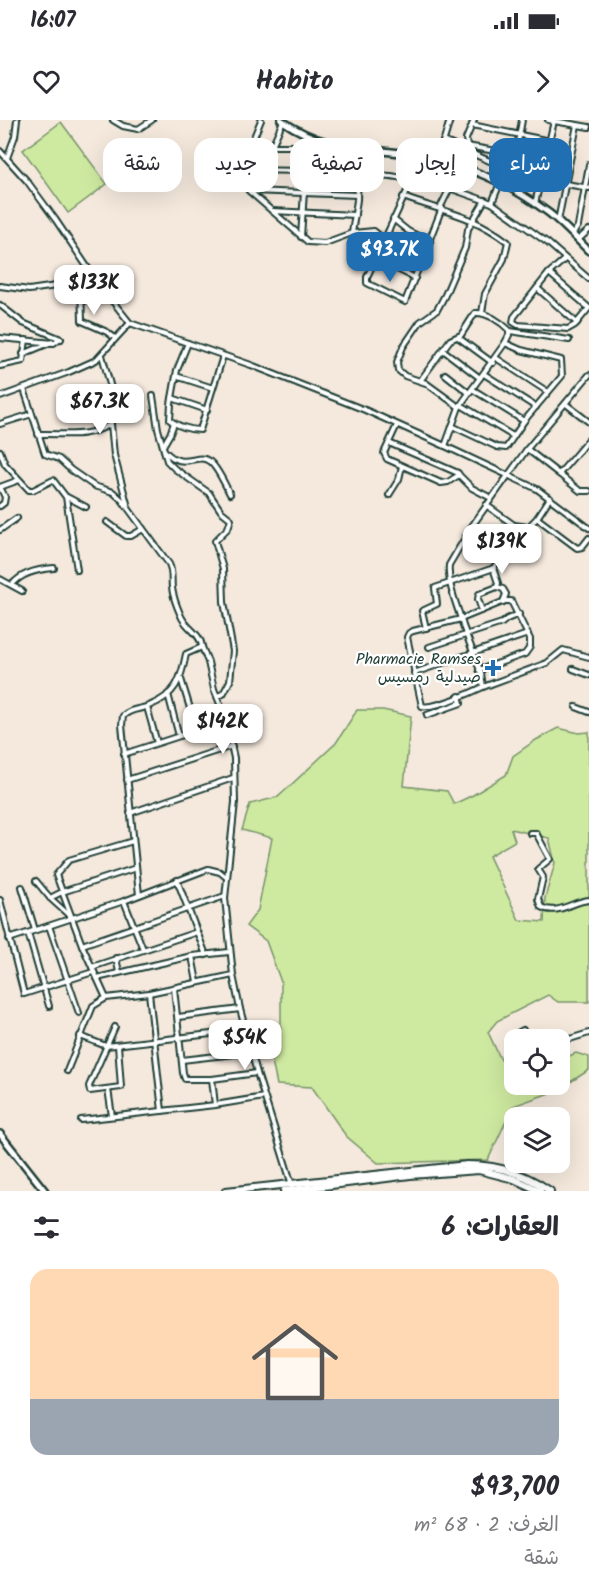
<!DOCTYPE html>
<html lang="ar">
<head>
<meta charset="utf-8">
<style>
	body { margin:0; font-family:Kalam,"Playpen Sans Arabic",sans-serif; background:#f7f7f7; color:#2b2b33; direction:rtl; height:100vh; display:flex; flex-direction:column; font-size:22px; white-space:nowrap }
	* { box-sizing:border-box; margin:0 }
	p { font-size:20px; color:#7c7c81 }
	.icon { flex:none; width:33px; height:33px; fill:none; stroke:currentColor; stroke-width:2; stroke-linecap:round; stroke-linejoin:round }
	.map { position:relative; height:1071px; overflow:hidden; direction:ltr }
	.sheet { display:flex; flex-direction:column; background:#fff; flex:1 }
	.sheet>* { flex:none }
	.banner { position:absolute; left:18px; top:18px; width:554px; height:54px; direction:rtl; display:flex; gap:12px }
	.tools { position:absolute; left:504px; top:909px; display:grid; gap:12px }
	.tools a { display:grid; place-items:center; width:66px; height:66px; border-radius:12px; background:#fff; box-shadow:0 6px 24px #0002; font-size:30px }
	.price { position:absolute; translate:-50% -51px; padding:0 14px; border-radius:12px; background:#fff; color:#222; font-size:20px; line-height:39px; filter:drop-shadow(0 2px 3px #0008) }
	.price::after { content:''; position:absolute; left:50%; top:36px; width:18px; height:14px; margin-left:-9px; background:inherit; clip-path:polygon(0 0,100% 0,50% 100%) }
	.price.on { background:#1f6fb2; color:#fff }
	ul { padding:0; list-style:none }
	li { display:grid; align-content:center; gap:12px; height:318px; padding:0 30px }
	li span { display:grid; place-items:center; height:186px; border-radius:18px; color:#555 }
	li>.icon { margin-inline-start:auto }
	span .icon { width:108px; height:108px; fill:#fffc; stroke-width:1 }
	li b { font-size:26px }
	h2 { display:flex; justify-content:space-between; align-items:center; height:72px; padding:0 30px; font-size:26px }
	.chip { padding:0 21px; border-radius:18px; background:#fff; box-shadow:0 6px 24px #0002; font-size:21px; line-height:54px }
	.chip.on { background:#1f6fb2; color:#fff }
	.status { display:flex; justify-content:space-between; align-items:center; height:42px; padding:0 30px; background:#fff; direction:ltr }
	.status svg { height:16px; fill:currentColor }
	header { display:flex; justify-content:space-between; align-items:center; height:78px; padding:0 30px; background:#fff; font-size:27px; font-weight:700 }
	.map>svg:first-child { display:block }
	.green { fill:#cee9a0; stroke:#76936a; stroke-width:1.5; fill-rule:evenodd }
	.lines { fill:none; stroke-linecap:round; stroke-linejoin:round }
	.street-casing { stroke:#1f3d34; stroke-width:8 }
	.secondary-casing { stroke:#1f3d34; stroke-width:10 }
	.primary-casing { stroke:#1f3d34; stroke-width:10 }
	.street { stroke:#fff; stroke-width:4 }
	.secondary { stroke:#fff; stroke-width:5 }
	.primary { stroke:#fff; stroke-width:6 }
	.poi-dot { fill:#1f6fb2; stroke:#fff; stroke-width:2 }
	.labels { text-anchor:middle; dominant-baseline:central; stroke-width:4.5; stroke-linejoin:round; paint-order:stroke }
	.poi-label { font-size:16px; fill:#1f3d34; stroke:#fff; text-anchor:end }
</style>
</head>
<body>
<div class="status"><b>16:07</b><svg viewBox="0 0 49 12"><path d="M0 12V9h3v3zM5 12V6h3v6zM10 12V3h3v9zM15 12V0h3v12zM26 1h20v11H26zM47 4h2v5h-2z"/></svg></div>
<header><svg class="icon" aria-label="forward" viewBox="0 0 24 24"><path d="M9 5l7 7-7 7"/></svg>Habito<svg class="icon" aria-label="heart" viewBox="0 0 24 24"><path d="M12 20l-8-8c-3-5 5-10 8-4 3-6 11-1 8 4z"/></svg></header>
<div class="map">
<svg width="589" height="1071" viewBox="0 0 589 1071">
	<rect width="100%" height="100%" fill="#f5e9dd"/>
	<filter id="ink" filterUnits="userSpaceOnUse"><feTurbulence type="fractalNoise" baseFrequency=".0167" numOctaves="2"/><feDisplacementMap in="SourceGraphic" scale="12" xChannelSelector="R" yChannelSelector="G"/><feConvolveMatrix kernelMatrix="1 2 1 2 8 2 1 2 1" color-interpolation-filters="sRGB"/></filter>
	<g filter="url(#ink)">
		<g class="green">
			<polygon points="61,2 107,64 68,93 23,30"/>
			<path d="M357,590H383L411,596L404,666L447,671L454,684L473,675L506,655L513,636L536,620L558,608L579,613L589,612V882H558L548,875L497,901L488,912L501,940L510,925L514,928V964H560V940L576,933L589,937V950L558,970L513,986L488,1040L378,1043L346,1016L312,967L277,965L268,922L281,907V862L266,821L246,806L258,790L272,718L242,710L250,684L278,677L336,623ZM511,709L549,718L555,743L545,778L544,802L519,800L489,736L515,721Z"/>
		</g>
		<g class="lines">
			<defs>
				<g id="street">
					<polyline points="113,0 123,6 138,9 152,0"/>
					<path d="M261,0C254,18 235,55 249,71L308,122L325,123L352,113L357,80L358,54"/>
					<polyline points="474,0 466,19 467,26 546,40"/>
					<polyline points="548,0 589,7"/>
					<polyline points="472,5 550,21"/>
					<polyline points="443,21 541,63"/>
					<polyline points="251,26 317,26 323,22"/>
					<polyline points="272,26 283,1"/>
					<polyline points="0,31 27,61 55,99 98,163 130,203 251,245 365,290 445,326 537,369 589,408"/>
					<polyline points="516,34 522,0"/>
					<polyline points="420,36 413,58 367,157 367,163 405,182 442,88"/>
					<polyline points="7,38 15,16 17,0"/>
					<polyline points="438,40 450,0"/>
					<polyline points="244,50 306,51 391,56 435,63 492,83 548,123 589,159"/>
					<polyline points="566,64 589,68"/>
					<polyline points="250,71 357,75"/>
					<polyline points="462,72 468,50"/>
					<path d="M403,77C443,92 472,94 508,122L504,139L485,174L482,193"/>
					<polyline points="492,83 500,63"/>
					<polyline points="535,84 554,1"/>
					<polyline points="440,88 450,68"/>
					<polyline points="272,91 355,95"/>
					<polyline points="393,99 408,111 430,122"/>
					<polyline points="558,101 577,5"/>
					<polyline points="353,113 374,111 386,121 423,140"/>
					<polyline points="573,114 578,106 589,45"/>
					<polyline points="301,117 307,26"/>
					<polyline points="578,120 589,110"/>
					<polyline points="375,138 415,158"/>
					<polyline points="565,139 549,153 514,197 513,202 518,205 568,209 575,205 589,188"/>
					<polyline points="549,153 589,188"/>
					<polyline points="81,165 82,201 107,212 115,218"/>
					<polyline points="0,166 29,170 63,165 98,163"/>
					<polyline points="537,168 577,203"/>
					<polyline points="0,185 23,203 61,219"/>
					<polyline points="510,211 569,220"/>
					<polyline points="0,218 54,223 59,219"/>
					<polyline points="459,218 493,243"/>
					<path d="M188,223L177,250L171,284L170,300C177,306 190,310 200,310L223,236"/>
					<polyline points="443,230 480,258"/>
					<polyline points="23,234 52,222"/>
					<polyline points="102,235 112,272 111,304 114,335 128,387"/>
					<polyline points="496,238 548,272"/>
					<polyline points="0,246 23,241 26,220"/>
					<polyline points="445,254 469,273"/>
					<polyline points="484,254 536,287"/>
					<polyline points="176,256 213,268"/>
					<path d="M420,261L450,220L461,215L475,193C487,192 501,202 509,210V215L505,223L459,287L445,326"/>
					<path d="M24,269L45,334L59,339L71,350L94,366L113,372L122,380L169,444C173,452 171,459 172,468C173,476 177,487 181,496C186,508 200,513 202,526"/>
					<polyline points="472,269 524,301"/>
					<polyline points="153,276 158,309 167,341 175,349 209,373 221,391 231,399 228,408 215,421 223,449 224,482 233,531 230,561 223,574 217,576"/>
					<polyline points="0,277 69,252 96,240 130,203"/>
					<polyline points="172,278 207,290"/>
					<polyline points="566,284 589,302"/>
					<polyline points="461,285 513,316"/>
					<polyline points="459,287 426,263 405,256 398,250 397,242 403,227 420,202 437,190 445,175 465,128 468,109 485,80"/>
					<polyline points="0,304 32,294"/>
					<polyline points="452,306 497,327 506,328 524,301 562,256 561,240 521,230 505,223"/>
					<path d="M38,314C66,313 85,319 111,304"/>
					<polyline points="389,323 458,353 459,355 448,362 441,363 387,339 384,333 397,305"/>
					<polyline points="163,326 170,314 174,303"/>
					<polyline points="527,329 559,354 589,319"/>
					<path d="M164,330C183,352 196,332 209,341C217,346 225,365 230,374"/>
					<polyline points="0,331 5,344 29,370 33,370 53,360 66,377 77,450"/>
					<polyline points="559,354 580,371 589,371"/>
					<polyline points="459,355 472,368 491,378"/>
					<polyline points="0,367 5,377 4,383 0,386"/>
					<polyline points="0,367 19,360"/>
					<polyline points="389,375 399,359 402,346"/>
					<polyline points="67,377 86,387"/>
					<polyline points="486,385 514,405"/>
					<polyline points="537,398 550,378"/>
					<polyline points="107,402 126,416 131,416 143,409"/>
					<polyline points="0,410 17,398"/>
					<path d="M466,416C471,419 478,425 484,424C496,424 509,414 514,405L528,407L537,398L577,428L582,427L589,418"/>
					<polyline points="0,459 22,471"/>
					<path d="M12,465C21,453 40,449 54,448"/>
					<polyline points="497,467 503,469 506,474 503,482"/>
					<polyline points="482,491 478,479 479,474 497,467 498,463 493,448"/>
					<polyline points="426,508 422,491 437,484 435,468 494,448 507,420 504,416"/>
					<polyline points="429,527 502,503 507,499 519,494"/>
					<polyline points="573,549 589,555"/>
					<path d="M479,550L525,534L530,527V519L511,481H505L461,499L413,511L409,513L407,517L422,586C434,589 471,573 483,567L481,553L463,506C458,487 447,465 449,445L472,406L527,329L589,255"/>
					<polyline points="414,553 528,514"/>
					<polyline points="181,559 197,611"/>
					<polyline points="483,567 547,543 563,530 589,537"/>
					<polyline points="168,574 179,616"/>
					<polyline points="147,587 157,623"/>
					<polyline points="576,587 589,592"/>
					<polyline points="427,595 461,583 459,576"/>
					<polyline points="124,634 226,601"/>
					<polyline points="127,660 232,626"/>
					<polyline points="130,693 233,658"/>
					<path d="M530,713H536L550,739L538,749L543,757L538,779L541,787C557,796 573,781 589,780"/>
					<polyline points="177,760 206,835"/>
					<polyline points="36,761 50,778 71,797"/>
					<polyline points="22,767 35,810"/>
					<path d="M139,775L122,605L123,596C131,588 139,590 149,586C176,575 181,560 186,534L202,527L208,542L214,569L224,594L234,638L235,682L225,778L233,855L240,889L257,953L292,1065"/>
					<polyline points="50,778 62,772 136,748"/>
					<polyline points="0,780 24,874 93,852"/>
					<polyline points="124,781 143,829"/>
					<polyline points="49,806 79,893"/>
					<polyline points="28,813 49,886"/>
					<polyline points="9,819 124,781 208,749 220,752 226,757"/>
					<polyline points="82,825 225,776"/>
					<polyline points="192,836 197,862"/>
					<polyline points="116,838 119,852"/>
					<polyline points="92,847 197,812"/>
					<polyline points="97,858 192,836 229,832"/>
					<polyline points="174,868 183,953 185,959 212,959 257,953"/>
					<polyline points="149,873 162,991"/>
					<polyline points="106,878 82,825 56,755 69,740 133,721"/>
					<polyline points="178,897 240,889"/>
					<polyline points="115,907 89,966 90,971 121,967 118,925"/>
					<polyline points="80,916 106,926 246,910"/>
					<polyline points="514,921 514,915 523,910"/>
					<polyline points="560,922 589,913"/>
					<polyline points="182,940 251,932"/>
					<polyline points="67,951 93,886 106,878 149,873 233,855"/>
					<polyline points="212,959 215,985"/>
					<polyline points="108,969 112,996"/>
					<polyline points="81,1000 215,985 264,977"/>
				</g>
				<g id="secondary">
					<path d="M281,0C333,36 373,25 430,38C472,47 514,67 549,93C563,104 576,118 589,131"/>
					<polyline points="0,1014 45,1071"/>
				</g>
				<g id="primary">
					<path d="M226,1071L467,1045C497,1045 526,1054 550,1071"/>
					<polyline points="284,1071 410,1055 479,1050 514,1059 540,1071"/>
				</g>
			</defs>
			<use href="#street" class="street-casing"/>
			<use href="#secondary" class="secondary-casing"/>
			<use href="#primary" class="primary-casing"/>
			<use href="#street" class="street"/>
			<use href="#secondary" class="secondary"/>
			<use href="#primary" class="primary"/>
		</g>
	</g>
	<path class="poi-dot" d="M490 539h6v6h6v6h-6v6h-6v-6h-6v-6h6z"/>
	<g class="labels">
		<g class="poi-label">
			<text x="481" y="539">Pharmacie Ramses<tspan x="481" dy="18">صيدلية رمسيس</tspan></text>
		</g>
	</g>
</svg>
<div class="tools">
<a><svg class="icon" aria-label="locate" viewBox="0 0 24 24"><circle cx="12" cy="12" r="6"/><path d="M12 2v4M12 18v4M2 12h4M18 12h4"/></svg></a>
<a><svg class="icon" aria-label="layers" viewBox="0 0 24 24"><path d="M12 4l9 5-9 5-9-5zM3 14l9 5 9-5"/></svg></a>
</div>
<b class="price on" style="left:390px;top:163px">$93.7K</b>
<b class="price" style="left:94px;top:196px">$133K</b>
<b class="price" style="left:100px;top:315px">$67.3K</b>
<b class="price" style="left:502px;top:455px">$139K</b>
<b class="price" style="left:223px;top:635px">$142K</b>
<b class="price" style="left:245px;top:951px">$54K</b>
<div class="banner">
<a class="chip on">شراء</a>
<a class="chip">إيجار</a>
<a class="chip">تصفية</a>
<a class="chip">جديد</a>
<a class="chip">شقة</a>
</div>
</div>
<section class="sheet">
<h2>العقارات: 6<svg class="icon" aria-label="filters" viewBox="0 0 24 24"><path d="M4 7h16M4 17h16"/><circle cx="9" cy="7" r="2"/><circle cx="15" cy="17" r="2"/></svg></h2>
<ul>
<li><span style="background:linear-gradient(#ffd9b3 70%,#9aa5b1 0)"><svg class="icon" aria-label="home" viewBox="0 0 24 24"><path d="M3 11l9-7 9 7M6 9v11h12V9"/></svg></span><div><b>$93,700</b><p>الغرف: 2 · 68 m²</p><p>شقة</p></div></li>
</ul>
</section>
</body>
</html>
